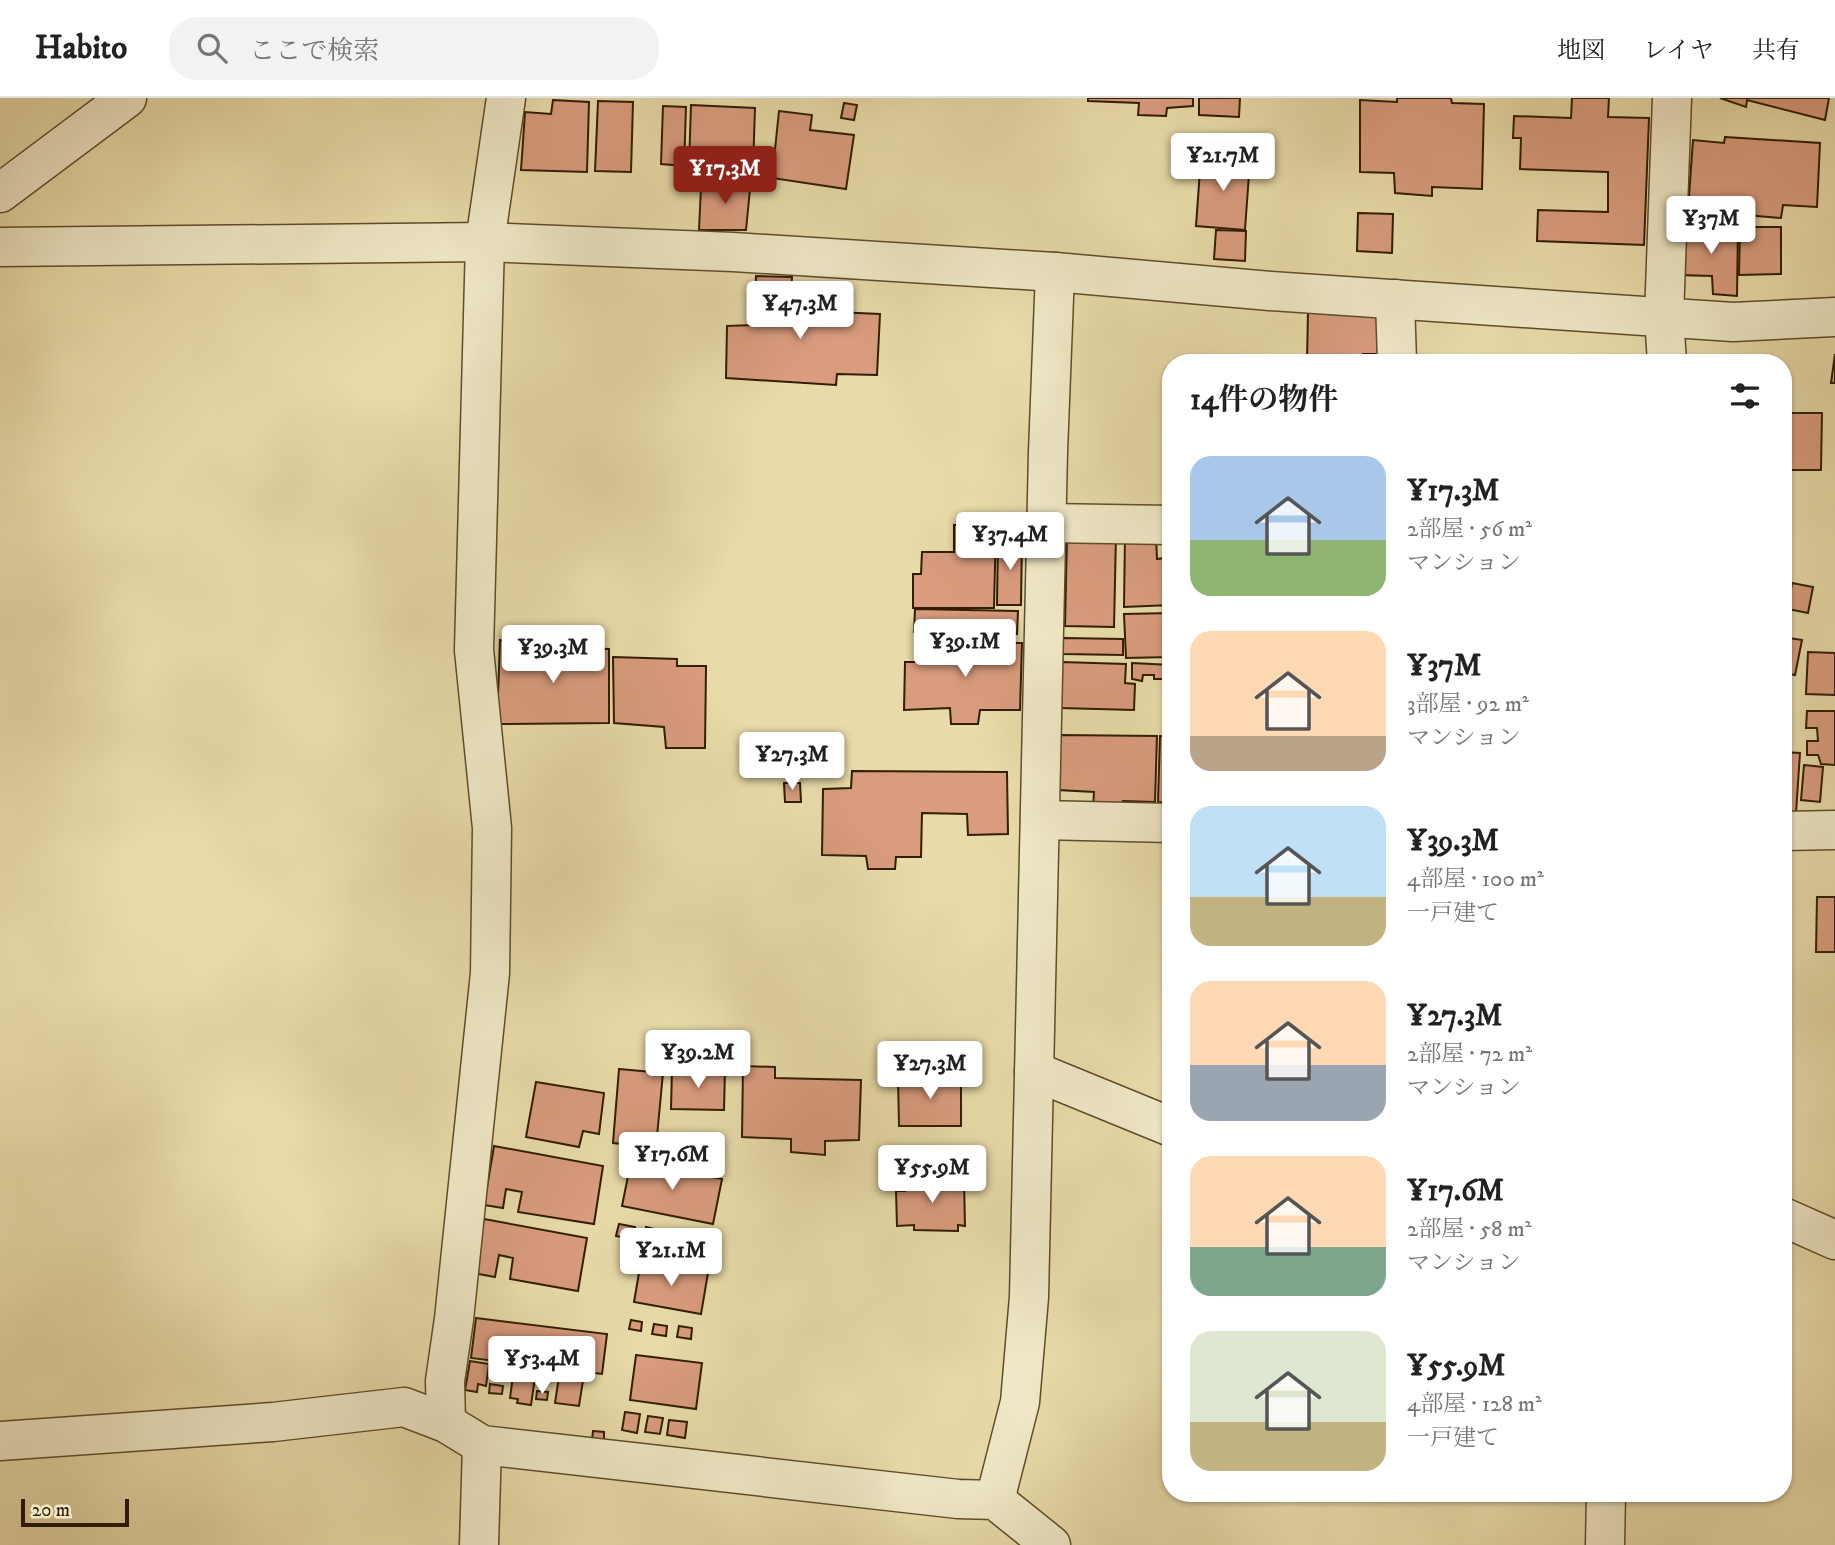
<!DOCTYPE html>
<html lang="ja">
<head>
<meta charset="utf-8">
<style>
	body { margin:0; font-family:"IM FELL DW Pica","Noto Serif JP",serif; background:#f2f2f2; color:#222; height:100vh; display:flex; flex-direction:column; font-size:26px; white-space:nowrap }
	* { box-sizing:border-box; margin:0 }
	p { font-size:23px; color:#767676 }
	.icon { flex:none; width:38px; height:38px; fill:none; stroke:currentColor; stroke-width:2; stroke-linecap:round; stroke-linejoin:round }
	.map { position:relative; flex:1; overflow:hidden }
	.drawer { position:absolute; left:1162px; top:256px; width:630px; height:1148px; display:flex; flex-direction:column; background:#fff; border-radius:28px; box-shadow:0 2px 5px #0004 }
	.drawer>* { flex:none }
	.scale { position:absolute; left:21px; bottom:18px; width:108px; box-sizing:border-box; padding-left:7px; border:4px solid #311d00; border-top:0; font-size:19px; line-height:24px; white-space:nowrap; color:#311d00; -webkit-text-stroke:5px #f0e8c7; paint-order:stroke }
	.price { position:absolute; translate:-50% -60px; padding:0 16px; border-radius:7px; background:#fff; color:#222; font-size:23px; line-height:46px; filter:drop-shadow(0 2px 4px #0008) }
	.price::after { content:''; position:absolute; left:50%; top:42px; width:21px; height:16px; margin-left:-10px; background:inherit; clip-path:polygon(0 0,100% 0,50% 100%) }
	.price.selected { background:#8f2418; color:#fff }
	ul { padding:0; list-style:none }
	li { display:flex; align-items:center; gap:21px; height:175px; padding:0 28px }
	li span { display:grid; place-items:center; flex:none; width:196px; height:140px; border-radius:21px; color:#555 }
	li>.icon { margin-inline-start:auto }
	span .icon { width:84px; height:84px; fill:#fffc; stroke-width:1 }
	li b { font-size:30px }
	h2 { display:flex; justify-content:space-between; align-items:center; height:84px; padding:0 28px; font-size:30px }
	header { display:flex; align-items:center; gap:42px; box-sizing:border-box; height:98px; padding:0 35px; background:#fff; border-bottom:2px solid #e0e0e0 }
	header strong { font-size:33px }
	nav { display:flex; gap:38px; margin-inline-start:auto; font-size:24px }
	.search { width:490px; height:63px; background:#f2f2f2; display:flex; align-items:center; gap:18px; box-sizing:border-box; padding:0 24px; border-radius:28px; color:#767676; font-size:26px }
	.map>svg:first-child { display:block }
	.building { fill:#d99c7e; stroke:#311d00; stroke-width:2 }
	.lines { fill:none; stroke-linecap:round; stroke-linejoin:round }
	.minor-casing { stroke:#5f4c2a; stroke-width:41 }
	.minor { stroke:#f0e8c7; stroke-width:38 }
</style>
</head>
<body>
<header>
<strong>Habito</strong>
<div class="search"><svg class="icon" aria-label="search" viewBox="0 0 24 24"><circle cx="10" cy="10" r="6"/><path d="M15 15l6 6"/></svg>ここで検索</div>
<nav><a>地図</a><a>レイヤ</a><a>共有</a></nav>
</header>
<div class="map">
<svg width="1835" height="1447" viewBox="0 0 1835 1447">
	<rect width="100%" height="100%" fill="#e8dba9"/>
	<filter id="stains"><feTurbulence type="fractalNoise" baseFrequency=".00286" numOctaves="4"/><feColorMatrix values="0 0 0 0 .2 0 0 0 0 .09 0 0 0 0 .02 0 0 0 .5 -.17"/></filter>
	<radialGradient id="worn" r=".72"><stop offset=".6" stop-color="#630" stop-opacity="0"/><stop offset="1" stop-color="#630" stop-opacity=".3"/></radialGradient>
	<g class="building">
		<polygon points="1088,0 1193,0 1193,8 1167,10 1166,18 1138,17 1139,5 1088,3"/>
		<polygon points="1199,0 1240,0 1239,19 1199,17"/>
		<polygon points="1397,0 1451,0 1452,5 1484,6 1482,91 1432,89 1432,98 1395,95 1394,75 1360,74 1360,2 1397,4"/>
		<polygon points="1572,0 1609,0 1608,19 1649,20 1644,147 1537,143 1538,112 1608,114 1608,74 1520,71 1521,40 1513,40 1514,18 1571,20"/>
		<polygon points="1720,0 1829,0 1825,22 1747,2 1746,9"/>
		<polygon points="553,2 589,4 587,74 521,72 525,14 551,16"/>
		<polygon points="598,3 633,4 631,74 595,73"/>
		<polygon points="844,5 857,7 854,22 841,20"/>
		<polygon points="691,7 755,10 753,71 689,68"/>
		<polygon points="663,8 686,9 684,68 661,66"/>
		<polygon points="779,13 812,17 810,32 854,37 846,91 772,80"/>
		<polygon points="1725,39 1820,45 1817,109 1783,107 1781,120 1688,112 1693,42 1724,45"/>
		<polygon points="1201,58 1250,62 1245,132 1196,128"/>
		<polygon points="730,81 751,81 746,132 699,132 701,89 730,89"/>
		<polygon points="1358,115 1393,116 1392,155 1357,153"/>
		<polygon points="1679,129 1738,129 1737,198 1713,196 1712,178 1678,177"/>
		<polygon points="1740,129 1781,129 1781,176 1739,177"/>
		<polygon points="1216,132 1246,133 1245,163 1214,161"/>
		<polygon points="756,178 792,179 790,212 880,216 877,277 837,276 836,287 726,280 727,228 754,227"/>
		<polygon points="1308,213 1377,213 1378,256 1363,256 1362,264 1307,264"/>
		<polygon points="1835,256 1835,285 1831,285"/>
		<polygon points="1783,315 1822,315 1821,372 1783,372"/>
		<polygon points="1015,424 1030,425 1029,439 1015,438"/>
		<polygon points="954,427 996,427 994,510 913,510 913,476 921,476 922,454 954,454"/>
		<polygon points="1067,436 1116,437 1114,529 1065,528"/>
		<polygon points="1125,437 1156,437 1157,461 1171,459 1171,507 1124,509"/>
		<polygon points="998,441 1022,441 1021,507 997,507"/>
		<polygon points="1792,485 1813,489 1808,515 1788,511"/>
		<polygon points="915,511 1018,513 1017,536 914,534"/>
		<polygon points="1171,515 1171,559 1126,560 1124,516"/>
		<polygon points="1783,539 1802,542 1795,577 1783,575"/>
		<polygon points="1063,540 1123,541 1123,557 1062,556"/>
		<polygon points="500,542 544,549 609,551 609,625 497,626"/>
		<polygon points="922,544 1022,545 1020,612 980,612 978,626 951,626 950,610 904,612 905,564 921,564"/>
		<polygon points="1808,554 1835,555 1835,597 1806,596"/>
		<polygon points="613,559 677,561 677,568 706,568 705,650 666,650 664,629 614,625"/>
		<polygon points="1061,564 1126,566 1125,585 1135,586 1134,612 1060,610"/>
		<polygon points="1132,565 1171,567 1171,586 1169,586 1169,581 1154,581 1154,577 1143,577 1142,583 1132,581"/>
		<polygon points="1807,613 1835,613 1835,667 1821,666 1818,657 1807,657 1807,643 1818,643 1817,630 1806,630"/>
		<polygon points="1060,637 1157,638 1155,704 1123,703 1121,713 1093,711 1094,694 1058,692"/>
		<polygon points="1160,638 1171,639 1171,705 1158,704"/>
		<polygon points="1783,654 1800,655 1796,715 1783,714"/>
		<polygon points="1804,667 1823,669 1820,704 1801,702"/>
		<polygon points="852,673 1007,674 1008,736 968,737 967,716 922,715 921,759 896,759 895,771 868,771 866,758 822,757 823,691 851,690"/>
		<polygon points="784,685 800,685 801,704 785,704"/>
		<polygon points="1817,799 1835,799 1835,854 1816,854"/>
		<polygon points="743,968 775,969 775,980 861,982 859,1042 825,1043 825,1057 791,1054 791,1041 742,1039"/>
		<polygon points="619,971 663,975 656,1049 613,1045"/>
		<polygon points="672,971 725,972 724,1012 671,1011"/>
		<polygon points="961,978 961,1028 899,1028 898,979"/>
		<polygon points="536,984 604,995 599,1036 583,1033 579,1049 526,1039"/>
		<polygon points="494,1048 603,1068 594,1126 518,1114 522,1094 506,1091 503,1110 484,1107"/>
		<polygon points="631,1063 722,1081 713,1126 622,1108"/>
		<polygon points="905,1082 964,1083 965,1128 958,1127 958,1133 914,1132 914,1127 897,1128 896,1093 905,1093"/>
		<polygon points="484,1121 587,1140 578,1193 510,1181 513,1160 499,1157 495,1179 473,1175"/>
		<polygon points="619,1126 635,1129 632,1141 616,1138"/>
		<polygon points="646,1129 659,1132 656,1144 643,1141"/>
		<polygon points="668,1132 682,1136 679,1149 665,1146"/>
		<polygon points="692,1135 708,1139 705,1151 690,1148"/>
		<polygon points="641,1163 708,1175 701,1216 634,1204"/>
		<polygon points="476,1220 607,1236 602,1276 471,1260"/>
		<polygon points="631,1222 642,1224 641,1233 629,1231"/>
		<polygon points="654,1226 667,1228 666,1238 652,1236"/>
		<polygon points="679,1228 692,1230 691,1241 677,1239"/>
		<polygon points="636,1257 702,1265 696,1311 630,1302"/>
		<polygon points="470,1263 489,1266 486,1288 478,1286 477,1294 465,1292"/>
		<polygon points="514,1270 536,1273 531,1307 517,1305 518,1301 510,1300"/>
		<polygon points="560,1272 584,1276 579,1308 555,1305"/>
		<polygon points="490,1286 503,1288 502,1296 489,1295"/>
		<polygon points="537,1293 548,1294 547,1302 536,1301"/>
		<polygon points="625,1314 640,1316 637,1335 622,1332"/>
		<polygon points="648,1318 663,1320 660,1336 645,1334"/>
		<polygon points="669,1322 687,1324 685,1340 667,1337"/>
		<polygon points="593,1333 604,1334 604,1343 592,1342"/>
	</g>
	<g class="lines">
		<defs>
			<g id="minor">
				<polyline points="0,95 127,0"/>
				<polyline points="0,149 485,144 733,154 1055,174 1270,193 1733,224 1835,219"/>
				<polyline points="1395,201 1397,264"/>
				<polyline points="1667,264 1664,219 1672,0"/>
				<polyline points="1046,425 1171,427"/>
				<polyline points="1040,722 1171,725"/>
				<polyline points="1783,733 1835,732"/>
				<polyline points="1034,973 1171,1029"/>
				<polyline points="1783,1119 1835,1142"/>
				<polyline points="446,1325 445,1283 454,1221 490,875 492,730 474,552 485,144 506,0"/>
				<polyline points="0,1343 273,1324 404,1309 446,1325 482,1347 958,1401 995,1402 1051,1447"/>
				<polyline points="995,1402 1020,1304 1029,1199 1048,354 1055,174"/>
				<polyline points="479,1447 482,1347"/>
				<polyline points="1605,1447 1606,1395"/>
			</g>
		</defs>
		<use href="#minor" class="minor-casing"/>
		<use href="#minor" class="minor"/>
	</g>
	<rect width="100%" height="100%" filter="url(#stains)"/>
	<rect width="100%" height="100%" fill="url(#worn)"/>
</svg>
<div class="scale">20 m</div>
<b class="price" style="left:1223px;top:95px">¥21.7M</b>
<b class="price selected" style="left:725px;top:108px">¥17.3M</b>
<b class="price" style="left:1711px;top:158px">¥37M</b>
<b class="price" style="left:800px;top:243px">¥47.3M</b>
<b class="price" style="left:1010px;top:474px">¥37.4M</b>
<b class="price" style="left:965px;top:581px">¥39.1M</b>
<b class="price" style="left:553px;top:587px">¥39.3M</b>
<b class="price" style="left:792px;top:694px">¥27.3M</b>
<b class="price" style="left:698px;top:992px">¥39.2M</b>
<b class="price" style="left:930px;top:1003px">¥27.3M</b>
<b class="price" style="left:672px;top:1094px">¥17.6M</b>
<b class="price" style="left:932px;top:1107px">¥55.9M</b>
<b class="price" style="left:671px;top:1190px">¥21.1M</b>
<b class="price" style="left:542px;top:1298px">¥53.4M</b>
<section class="drawer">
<h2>14件の物件<svg class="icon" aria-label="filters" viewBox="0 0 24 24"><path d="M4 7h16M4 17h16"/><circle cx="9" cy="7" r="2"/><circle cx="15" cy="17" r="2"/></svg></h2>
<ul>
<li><span style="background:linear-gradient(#a9c7e8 60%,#8fb573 0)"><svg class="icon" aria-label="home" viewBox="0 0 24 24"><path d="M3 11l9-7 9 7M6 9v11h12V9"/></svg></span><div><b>¥17.3M</b><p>2部屋 · 56 m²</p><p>マンション</p></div></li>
<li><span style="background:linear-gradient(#ffd9b3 75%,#b9a48a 0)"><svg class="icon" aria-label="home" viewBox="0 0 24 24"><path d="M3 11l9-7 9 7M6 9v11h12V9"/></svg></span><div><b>¥37M</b><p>3部屋 · 92 m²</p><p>マンション</p></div></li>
<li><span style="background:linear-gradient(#bfe0f5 65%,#c2b280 0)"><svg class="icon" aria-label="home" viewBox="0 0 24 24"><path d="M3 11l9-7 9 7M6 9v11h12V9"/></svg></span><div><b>¥39.3M</b><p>4部屋 · 100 m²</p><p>一戸建て</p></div></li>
<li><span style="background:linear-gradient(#ffd9b3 60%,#9aa5b1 0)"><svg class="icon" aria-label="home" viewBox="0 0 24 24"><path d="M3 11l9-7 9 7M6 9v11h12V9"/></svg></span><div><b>¥27.3M</b><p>2部屋 · 72 m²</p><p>マンション</p></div></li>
<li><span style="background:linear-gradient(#ffd9b3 65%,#7fa58c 0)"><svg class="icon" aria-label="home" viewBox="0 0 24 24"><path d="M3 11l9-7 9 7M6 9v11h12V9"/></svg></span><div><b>¥17.6M</b><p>2部屋 · 58 m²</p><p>マンション</p></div></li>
<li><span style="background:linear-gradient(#dfe7d0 65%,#c2b280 0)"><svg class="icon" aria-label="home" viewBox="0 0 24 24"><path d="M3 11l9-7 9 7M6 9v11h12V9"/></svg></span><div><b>¥55.9M</b><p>4部屋 · 128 m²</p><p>一戸建て</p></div></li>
</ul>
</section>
</div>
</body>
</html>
